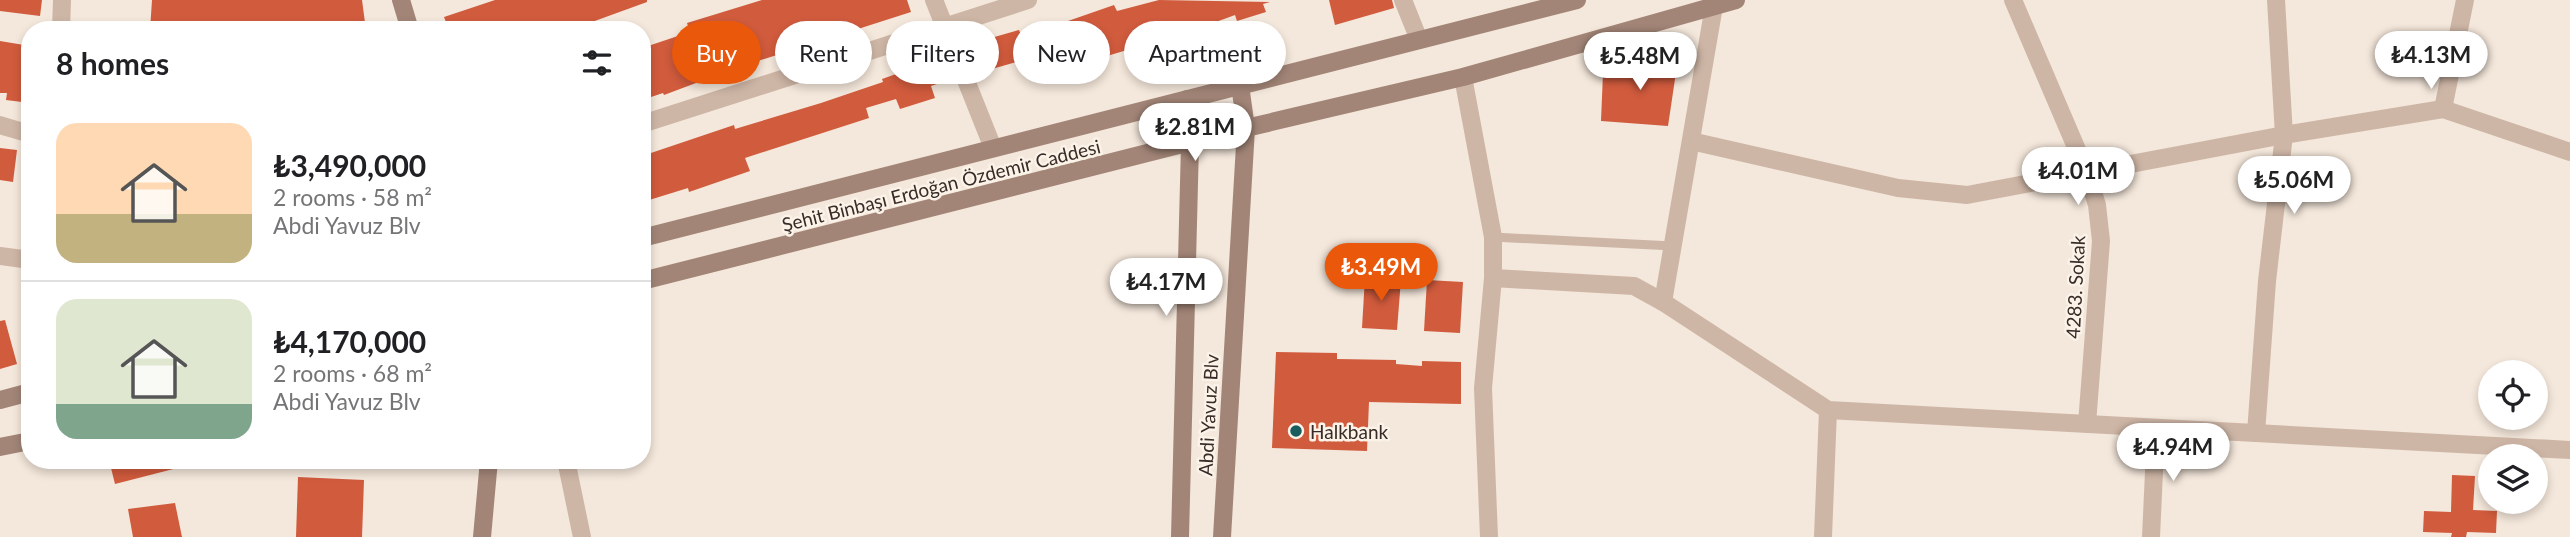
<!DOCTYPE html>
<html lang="en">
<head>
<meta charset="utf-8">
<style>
	body { margin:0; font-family:Lato,sans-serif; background:#f6f6f6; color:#202124; height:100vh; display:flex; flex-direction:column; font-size:26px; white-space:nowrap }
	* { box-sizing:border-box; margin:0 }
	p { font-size:23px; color:#757577 }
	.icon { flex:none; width:38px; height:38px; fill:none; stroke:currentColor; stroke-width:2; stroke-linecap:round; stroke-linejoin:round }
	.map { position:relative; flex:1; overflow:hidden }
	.side { position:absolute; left:21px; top:21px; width:630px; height:448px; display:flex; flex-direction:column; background:#fff; border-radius:28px; box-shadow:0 4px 10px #0003 }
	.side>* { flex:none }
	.guide { position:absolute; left:672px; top:21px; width:665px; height:63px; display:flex; gap:14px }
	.buttons { position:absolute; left:2478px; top:360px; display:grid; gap:14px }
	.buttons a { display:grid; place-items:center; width:70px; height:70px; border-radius:50%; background:#fff; box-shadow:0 4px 10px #0003; font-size:35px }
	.price { position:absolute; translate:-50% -60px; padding:0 16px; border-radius:24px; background:#fff; color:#222; font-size:23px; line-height:46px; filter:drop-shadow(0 2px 4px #0008) }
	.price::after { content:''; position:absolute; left:50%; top:42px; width:21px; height:16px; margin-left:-10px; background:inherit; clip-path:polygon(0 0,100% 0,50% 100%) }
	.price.current { background:#ea580c; color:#fff }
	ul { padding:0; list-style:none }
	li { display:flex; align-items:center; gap:21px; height:175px; padding:0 35px }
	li+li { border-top:2px solid #e0e0e0 }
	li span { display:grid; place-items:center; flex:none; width:196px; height:140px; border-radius:21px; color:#555 }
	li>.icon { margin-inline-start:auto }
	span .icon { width:84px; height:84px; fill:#fffc; stroke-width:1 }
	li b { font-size:30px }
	h2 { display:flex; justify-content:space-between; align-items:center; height:84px; padding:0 35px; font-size:30px }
	.tag { padding:0 24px; border-radius:32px; background:#fff; box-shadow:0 4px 10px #0003; font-size:24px; line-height:63px }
	.tag.current { background:#ea580c; color:#fff }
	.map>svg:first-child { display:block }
	.building { fill:#d15b3d }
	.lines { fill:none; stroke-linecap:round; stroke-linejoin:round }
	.lane { stroke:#ceb6a6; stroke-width:9 }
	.street { stroke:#ceb6a6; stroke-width:18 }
	.secondary { stroke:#a28577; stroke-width:18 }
	.poi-dot { fill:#195d5f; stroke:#fbf2e8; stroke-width:2.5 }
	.labels { text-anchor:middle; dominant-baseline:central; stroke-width:5; stroke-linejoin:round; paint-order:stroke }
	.street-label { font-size:19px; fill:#392c28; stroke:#fbf2e8 }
	.poi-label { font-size:19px; fill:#392c28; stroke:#fbf2e8; text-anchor:start }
</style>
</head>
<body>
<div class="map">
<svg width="2570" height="537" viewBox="0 0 2570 537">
	<rect width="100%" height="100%" fill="#f4e7db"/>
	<g class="building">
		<polygon points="0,0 42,0 40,16 0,11"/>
		<polygon points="152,0 362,0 366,30 333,30 333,27 289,23 289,30 150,30"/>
		<polygon points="495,0 647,0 647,2 570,30 449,30 444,17"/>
		<polygon points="762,0 907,0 911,12 736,68 664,95 663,93 642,100 642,48 690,32 687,23"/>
		<polygon points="1159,0 1270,2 1263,4 1266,12 1237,21 1235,15 1175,37 1176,40 1145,48 1144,45 1053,72 1047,53 985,71 977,42 1019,30 1022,37 1114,5 1117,11"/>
		<polygon points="1329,0 1392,0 1394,8 1335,25"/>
		<polygon points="0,41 30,46 30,103 6,100 7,93 0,93"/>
		<polygon points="1671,52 1678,59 1668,126 1601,121 1603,73"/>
		<polygon points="930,62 937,84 931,86 935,98 900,109 896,99 866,108 869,118 745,158 750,171 689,192 688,188 646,201 642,189 642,156 734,125 735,129 821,103 883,82 882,79"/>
		<polygon points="0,148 17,150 13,182 0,180"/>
		<polygon points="1365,277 1401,279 1397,330 1362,328"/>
		<polygon points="1427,280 1463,282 1460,333 1424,331"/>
		<polygon points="5,320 17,364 0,369 0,321"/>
		<polygon points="1276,352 1337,353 1337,359 1396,360 1396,364 1422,366 1422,361 1461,362 1461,404 1369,402 1367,451 1272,448"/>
		<polygon points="109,460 188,460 189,465 115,484"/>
		<polygon points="2452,475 2475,476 2473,510 2497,511 2496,533 2467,532 2466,537 2451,537 2452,533 2423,532 2424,511 2451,512"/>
		<polygon points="298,477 364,480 362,537 296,537"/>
		<polygon points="175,503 182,537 133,537 128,509"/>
	</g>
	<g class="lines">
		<polyline class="lane" points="1493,237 1673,246"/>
		<g class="street">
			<polyline points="934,0 993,148"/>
			<polyline points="1403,0 1419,40"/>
			<polyline points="2013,0 2087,173 2097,205 2101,241 2087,424"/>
			<polyline points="61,30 62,0"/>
			<polyline points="1463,77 1493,237 1493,278 1483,388 1489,537"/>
			<polyline points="2443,109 2465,0"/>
			<polyline points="642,124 1028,0"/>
			<polyline points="0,125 30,134"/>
			<polyline points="1691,141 1898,188 1967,195 2284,135 2443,109 2570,152"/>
			<polyline points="0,256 30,260"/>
			<polyline points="1493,278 1634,286 1663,302 1828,410 2570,450"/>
			<polyline points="1663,302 1714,6"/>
			<polyline points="2256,433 2267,281 2284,135 2276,0"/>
			<polyline points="566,460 582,537"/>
			<polyline points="1823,537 1828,410"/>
			<polyline points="2151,537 2156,428"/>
		</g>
		<g class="secondary">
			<polyline points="401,0 410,30"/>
			<polyline points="642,238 1577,0"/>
			<polyline points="642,281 1246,128 1463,77 1736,0"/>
			<polyline points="0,400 30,392"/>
			<polyline points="0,447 30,441"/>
			<polyline points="482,537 489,460"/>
			<polyline points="1180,537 1190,144 1187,99"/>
			<polyline points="1222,537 1246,128 1240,85"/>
		</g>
	</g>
	<circle class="poi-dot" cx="1296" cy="431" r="7"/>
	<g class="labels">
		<g class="street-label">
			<text transform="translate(941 185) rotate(-14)">Şehit Binbaşı Erdoğan Özdemir Caddesi</text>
			<text transform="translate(2075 287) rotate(-87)">4283. Sokak</text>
			<text transform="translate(1208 415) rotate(-87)">Abdi Yavuz Blv</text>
		</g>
		<g class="poi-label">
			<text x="1310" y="431">Halkbank</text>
		</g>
	</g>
</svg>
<div class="buttons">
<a><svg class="icon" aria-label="locate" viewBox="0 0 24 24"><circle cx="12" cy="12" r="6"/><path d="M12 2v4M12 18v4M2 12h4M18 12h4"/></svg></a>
<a><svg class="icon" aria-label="layers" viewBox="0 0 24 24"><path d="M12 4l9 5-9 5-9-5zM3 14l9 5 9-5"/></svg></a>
</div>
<b class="price" style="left:2431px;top:91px">₺4.13M</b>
<b class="price" style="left:1640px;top:92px">₺5.48M</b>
<b class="price" style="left:1195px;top:163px">₺2.81M</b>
<b class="price" style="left:2078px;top:207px">₺4.01M</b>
<b class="price" style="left:2294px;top:216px">₺5.06M</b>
<b class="price current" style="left:1381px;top:303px">₺3.49M</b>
<b class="price" style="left:1166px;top:318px">₺4.17M</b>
<b class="price" style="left:2173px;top:483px">₺4.94M</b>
<div class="guide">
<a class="tag current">Buy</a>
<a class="tag">Rent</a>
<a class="tag">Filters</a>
<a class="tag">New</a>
<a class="tag">Apartment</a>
</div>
<section class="side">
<h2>8 homes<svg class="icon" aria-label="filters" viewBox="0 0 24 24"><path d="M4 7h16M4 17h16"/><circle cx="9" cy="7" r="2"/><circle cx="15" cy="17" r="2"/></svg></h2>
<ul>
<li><span style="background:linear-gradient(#ffd9b3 65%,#c2b280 0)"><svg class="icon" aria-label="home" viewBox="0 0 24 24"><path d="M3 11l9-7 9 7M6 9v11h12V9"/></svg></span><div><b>₺3,490,000</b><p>2 rooms · 58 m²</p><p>Abdi Yavuz Blv</p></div></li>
<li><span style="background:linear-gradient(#dfe7d0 75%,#7fa58c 0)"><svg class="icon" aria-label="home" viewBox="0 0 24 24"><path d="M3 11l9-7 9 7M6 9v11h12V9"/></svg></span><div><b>₺4,170,000</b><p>2 rooms · 68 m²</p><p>Abdi Yavuz Blv</p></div></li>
</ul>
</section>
</div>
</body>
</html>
